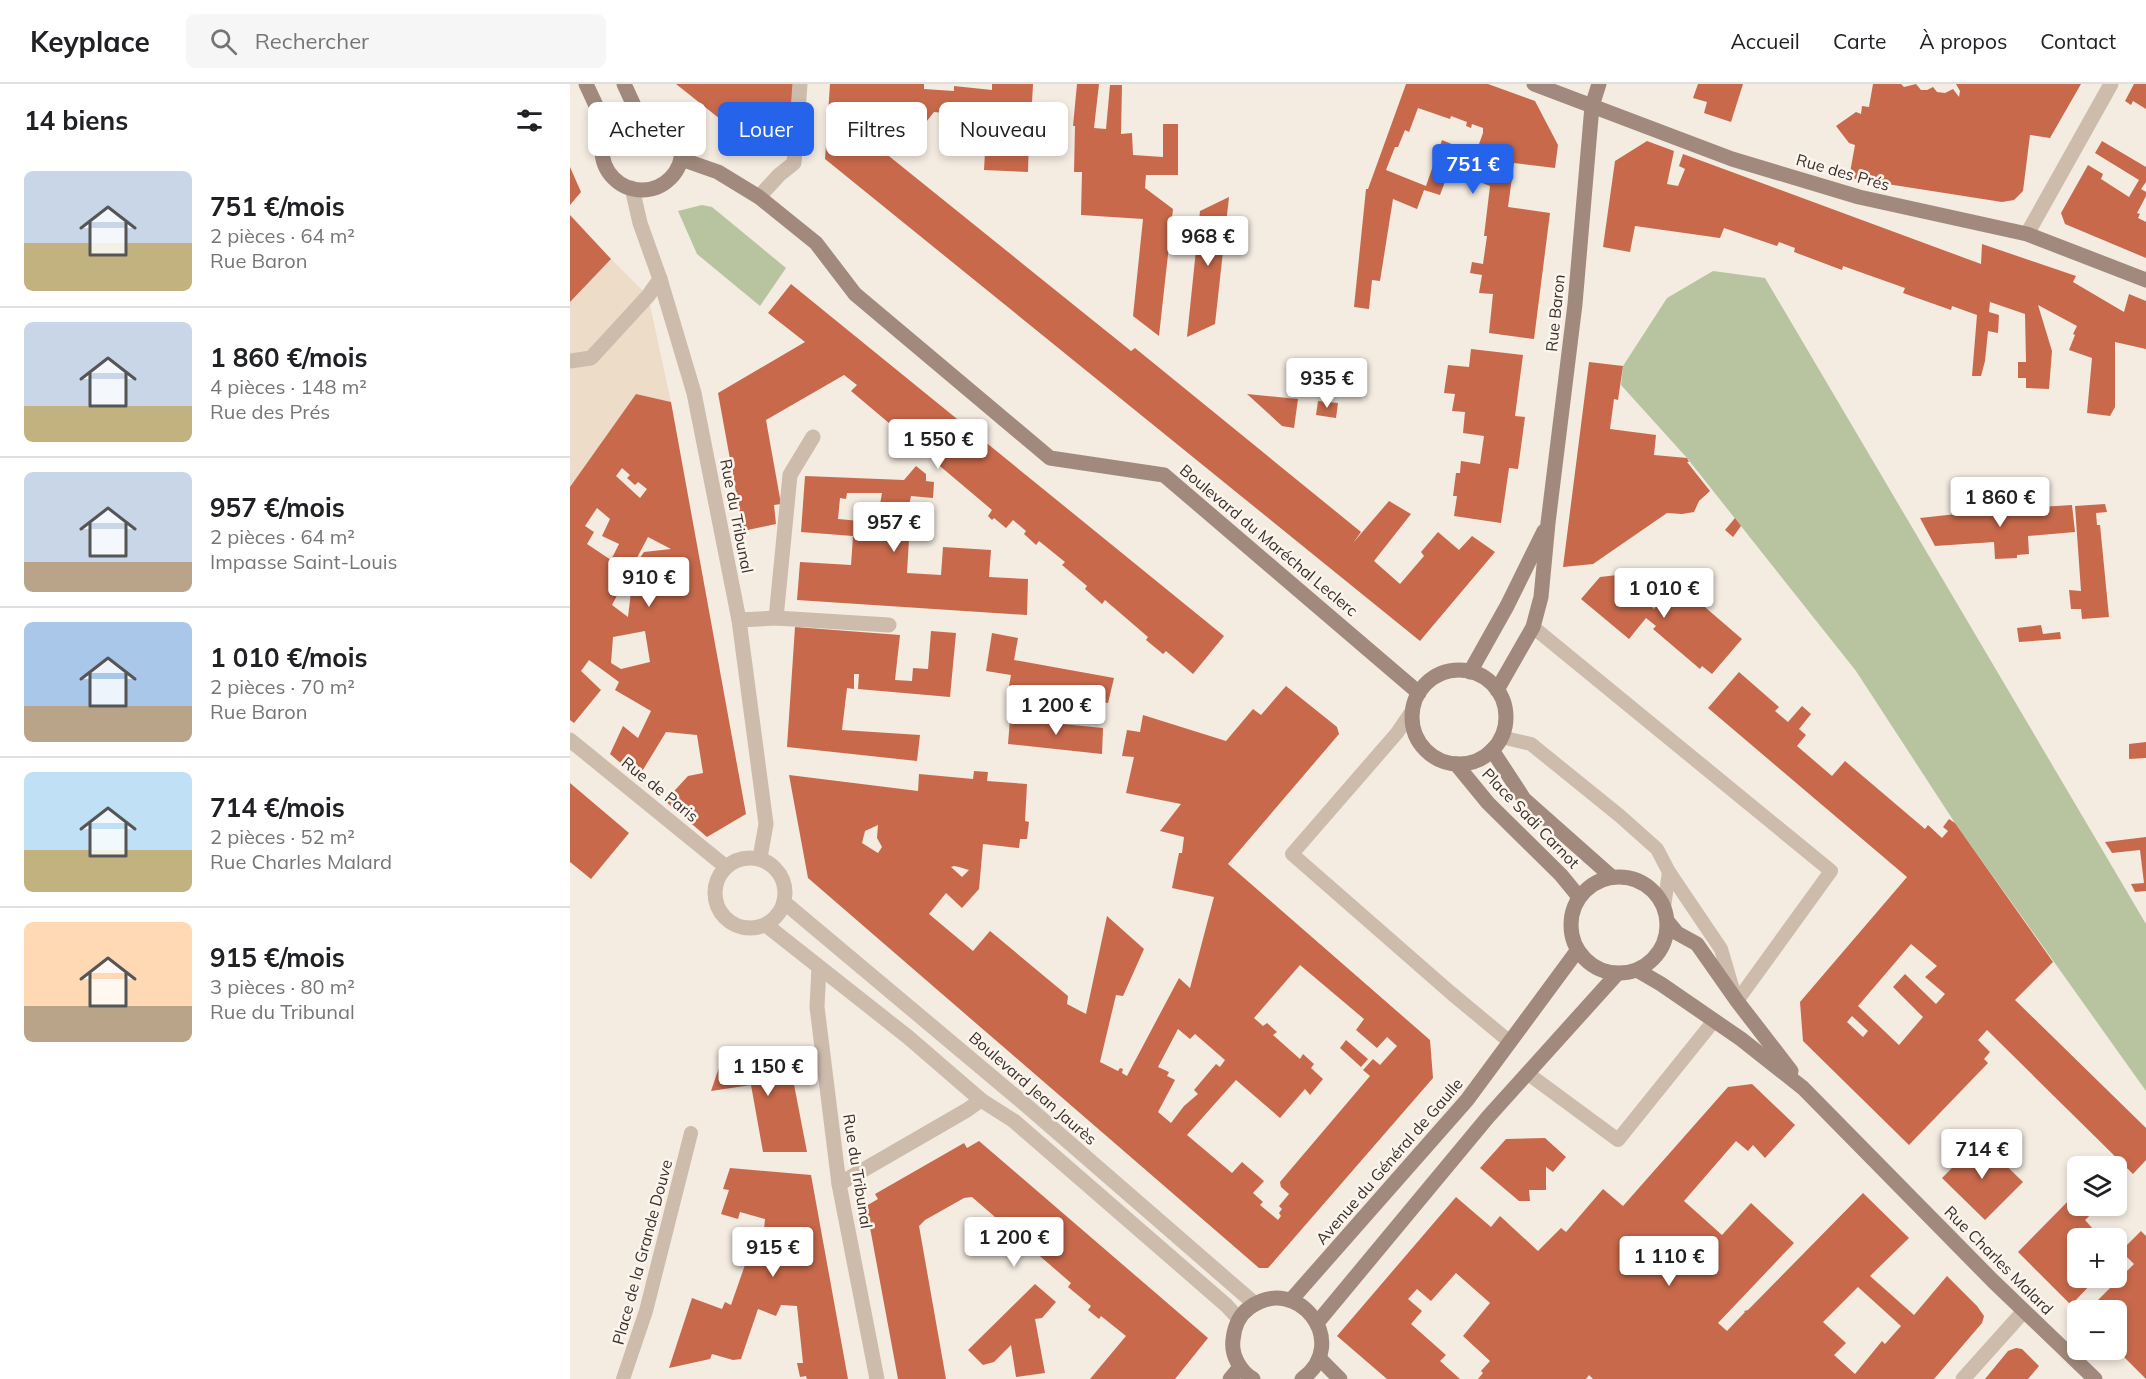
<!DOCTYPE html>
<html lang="fr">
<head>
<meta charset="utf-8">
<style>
	body { margin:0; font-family:Mulish,sans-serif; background:#f6f6f6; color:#202124; height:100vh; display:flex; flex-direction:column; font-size:22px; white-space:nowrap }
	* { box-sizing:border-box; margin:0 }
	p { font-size:20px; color:#757577 }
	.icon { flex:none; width:33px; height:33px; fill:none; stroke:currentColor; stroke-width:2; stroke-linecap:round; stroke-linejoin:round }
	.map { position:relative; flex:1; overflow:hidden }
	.side { display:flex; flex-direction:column; background:#fff; width:570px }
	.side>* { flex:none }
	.hud { position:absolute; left:18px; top:18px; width:570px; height:54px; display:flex; gap:12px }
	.buttons { position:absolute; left:1497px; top:1072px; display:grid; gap:12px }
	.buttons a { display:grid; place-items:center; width:60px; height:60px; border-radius:9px; background:#fff; box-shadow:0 3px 9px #0003; font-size:30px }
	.price { position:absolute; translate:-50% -51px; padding:0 14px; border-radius:6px; background:#fff; color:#222; font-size:20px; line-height:39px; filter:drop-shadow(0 2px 3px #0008) }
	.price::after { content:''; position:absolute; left:50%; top:36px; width:18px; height:14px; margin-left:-9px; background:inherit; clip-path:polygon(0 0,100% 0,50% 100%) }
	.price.on { background:#2563eb; color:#fff }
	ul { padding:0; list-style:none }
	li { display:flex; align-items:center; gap:18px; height:150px; padding:0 24px }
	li+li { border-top:2px solid #e0e0e0 }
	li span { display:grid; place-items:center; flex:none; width:168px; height:120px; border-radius:9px; color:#555 }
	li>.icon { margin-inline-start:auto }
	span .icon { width:72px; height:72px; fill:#fffc; stroke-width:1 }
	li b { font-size:26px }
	h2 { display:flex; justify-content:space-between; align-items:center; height:72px; padding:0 24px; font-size:26px }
	.chip { padding:0 21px; border-radius:9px; background:#fff; box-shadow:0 3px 9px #0003; font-size:21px; line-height:54px }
	.chip.on { background:#2563eb; color:#fff }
	header { display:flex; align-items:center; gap:36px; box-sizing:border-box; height:84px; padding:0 30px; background:#fff; border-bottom:2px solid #e0e0e0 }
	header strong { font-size:28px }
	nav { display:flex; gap:33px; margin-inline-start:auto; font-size:21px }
	.search { width:420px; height:54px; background:#f6f6f6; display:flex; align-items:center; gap:15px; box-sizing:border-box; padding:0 21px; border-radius:9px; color:#757577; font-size:22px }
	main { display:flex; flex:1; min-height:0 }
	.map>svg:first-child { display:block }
	.green { fill:#b8c4a0 }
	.plaza { fill:#ecdcc8 }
	.building { fill:#c8694b; fill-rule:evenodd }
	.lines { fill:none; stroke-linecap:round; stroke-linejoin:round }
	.lane { stroke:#cdbbac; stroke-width:14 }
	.street { stroke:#cdbbac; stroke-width:15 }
	.secondary { stroke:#a18a7d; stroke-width:15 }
	.labels { text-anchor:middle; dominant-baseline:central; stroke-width:5; stroke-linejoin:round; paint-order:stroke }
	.street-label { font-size:16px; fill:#3b302b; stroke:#fbf5ee }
</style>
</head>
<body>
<header>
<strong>Keyplace</strong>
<div class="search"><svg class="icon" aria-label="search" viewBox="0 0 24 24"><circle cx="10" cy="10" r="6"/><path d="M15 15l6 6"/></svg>Rechercher</div>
<nav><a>Accueil</a><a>Carte</a><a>À propos</a><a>Contact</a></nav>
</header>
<main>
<section class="side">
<h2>14 biens<svg class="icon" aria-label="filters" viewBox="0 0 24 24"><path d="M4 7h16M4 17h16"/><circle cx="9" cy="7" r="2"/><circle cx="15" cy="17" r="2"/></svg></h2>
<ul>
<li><span style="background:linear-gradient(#c9d6e8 60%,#c2b280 0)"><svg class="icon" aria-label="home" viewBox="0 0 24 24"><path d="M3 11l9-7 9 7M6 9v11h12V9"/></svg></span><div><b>751 €/mois</b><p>2 pièces · 64 m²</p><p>Rue Baron</p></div></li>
<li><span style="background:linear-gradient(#c9d6e8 70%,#c2b280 0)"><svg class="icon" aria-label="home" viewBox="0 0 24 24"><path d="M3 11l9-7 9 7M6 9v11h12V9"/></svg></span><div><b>1 860 €/mois</b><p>4 pièces · 148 m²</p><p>Rue des Prés</p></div></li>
<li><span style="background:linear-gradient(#c9d6e8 75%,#b9a48a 0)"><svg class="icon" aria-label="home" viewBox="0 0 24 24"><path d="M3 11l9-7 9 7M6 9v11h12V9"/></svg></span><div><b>957 €/mois</b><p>2 pièces · 64 m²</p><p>Impasse Saint-Louis</p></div></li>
<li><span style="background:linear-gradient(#a9c7e8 70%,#b9a48a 0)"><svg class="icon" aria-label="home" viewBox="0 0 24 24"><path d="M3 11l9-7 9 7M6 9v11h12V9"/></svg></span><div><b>1 010 €/mois</b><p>2 pièces · 70 m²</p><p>Rue Baron</p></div></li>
<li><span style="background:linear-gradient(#bfe0f5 65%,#c2b280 0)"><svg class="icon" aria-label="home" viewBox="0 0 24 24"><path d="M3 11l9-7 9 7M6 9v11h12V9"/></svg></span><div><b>714 €/mois</b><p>2 pièces · 52 m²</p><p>Rue Charles Malard</p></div></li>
<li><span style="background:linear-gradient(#ffd9b3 70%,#b9a48a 0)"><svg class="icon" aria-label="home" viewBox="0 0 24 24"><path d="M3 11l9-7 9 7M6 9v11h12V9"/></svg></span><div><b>915 €/mois</b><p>3 pièces · 80 m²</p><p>Rue du Tribunal</p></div></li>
</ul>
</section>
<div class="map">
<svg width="1576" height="1295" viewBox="0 0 1576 1295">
	<rect width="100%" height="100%" fill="#f4ebe1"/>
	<g class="green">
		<polygon points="132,121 142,123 216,184 190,222 127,170 108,127"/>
		<polygon points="1143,187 1195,194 1576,840 1576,1007 1385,739 1286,587 1117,374 1051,301 1053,282 1097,214"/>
	</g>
	<polygon class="plaza" points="41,175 78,212 101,318 66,310 0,404 0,218"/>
	<g class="building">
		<polygon points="106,0 223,0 221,42 216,55 206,62 193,64 179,58"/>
		<polygon points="260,0 354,0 354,5 384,7 384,2 422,6 422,0 463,0 462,18 460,18 458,88 414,86 417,33 364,28 334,66 310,48 327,26 301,24 299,43 303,50 299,56 561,267 565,264 791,448 783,459 819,417 841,430 804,477 830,500 854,472 851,468 868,448 889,466 902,452 925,468 850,557 255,75"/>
		<polygon points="507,0 529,0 524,44 536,45 540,1 552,1 551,50 562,49 563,71 593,73 593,40 608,40 608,91 576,91 575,104 603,125 589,252 563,232 573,135 511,131 512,88 504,88 505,42 503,42"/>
		<polygon points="836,0 918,0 965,17 988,61 985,84 944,79 938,123 980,129 964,255 919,249 923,210 909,209 912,191 900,189 902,178 913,180 917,152 914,152 920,102 897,93 913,49 913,44 902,40 901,44 896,42 897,38 881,32 880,35 848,24 839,48 835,46 828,63 825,63 816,86 856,102 872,56 884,61 876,86 879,87 870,111 854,106 847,125 823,115 810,197 802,196 799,225 784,223 796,105 798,105"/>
		<polygon points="1128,0 1173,0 1161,38 1134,29 1137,18 1123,14"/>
		<polygon points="1303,0 1331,0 1334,3 1346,0 1351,6 1357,6 1363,3 1367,8 1375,9 1383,5 1389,13 1390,7 1386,0 1511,0 1480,54 1460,51 1453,107 1444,116 1432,118 1279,94 1285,61 1279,59 1266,42 1286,28 1291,30 1292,22 1299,23"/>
		<polygon points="1564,0 1576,0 1576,25 1563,17 1561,21 1555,17"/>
		<polygon points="1077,57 1104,67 1097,100 1108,102 1115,85 1109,82 1113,70 1411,180 1412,160 1506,192 1503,198 1554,228 1559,210 1576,217 1576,265 1545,258 1545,323 1540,332 1517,329 1522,274 1499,266 1505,251 1503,250 1507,242 1468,221 1482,267 1479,305 1456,304 1456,294 1448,294 1448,278 1456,278 1455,230 1420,218 1419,228 1429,231 1428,249 1418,247 1415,277 1411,292 1402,292 1407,231 1382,222 1381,226 1333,209 1335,204 1273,182 1272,186 1224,168 1225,164 1209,158 1207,162 1154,144 1150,154 1065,142 1060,168 1033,163 1045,77"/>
		<polygon points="1532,57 1576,83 1576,98 1571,105 1576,108 1576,112 1567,129 1570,130 1568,134 1576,138 1576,174 1495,140 1491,129 1518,81 1533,90 1531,95 1559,113 1569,96 1525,69"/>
		<polygon points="0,83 11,108 0,121"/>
		<polygon points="659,113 645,240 617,253 630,127"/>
		<polygon points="0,131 41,175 0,218"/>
		<polygon points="221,200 654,552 623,590 596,567 593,570 576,556 578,553 535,516 532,520 515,505 517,502 492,481 495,478 469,457 466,461 454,450 456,447 443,436 436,444 424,434 422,436 418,432 422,426 281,307 287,301 274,291 196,336 211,420 204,421 206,440 173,447 148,309 235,258 198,229"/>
		<polygon points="901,265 953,271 945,332 955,333 948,385 939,384 931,439 884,432 887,412 883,412 886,389 890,389 891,377 910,380 914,352 893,349 895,328 882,327 885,310 874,309 878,281 899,283"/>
		<polygon points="1019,278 1053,282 1048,316 1044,315 1040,345 1086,351 1084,371 1117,374 1119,378 1117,378 1140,407 1129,417 1124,428 1112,430 1097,429 1023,480 993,483"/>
		<path d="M66,310L101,318L176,730L137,753L95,717L118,692L133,689L127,651L96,648L68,694L40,670L53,642L68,654L81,627L45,606L49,598L19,576L11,587L31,606L4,639L0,636V403ZM52,384L60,391L57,394L65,401L68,398L77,405L70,414L46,392ZM27,424L40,435L32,452L49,460L41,476L17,460L24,448L15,442ZM78,453L101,465L74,468L70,474L72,490L68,489L61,485ZM52,502L61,508L58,533L42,521ZM75,547L80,578L51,585L41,579L43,553Z"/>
		<polygon points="677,310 728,315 724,344 712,342"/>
		<polygon points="748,317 768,319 766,334 746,331"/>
		<path d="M346,382L356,390V397L364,398L363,414L341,412L332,455H339L337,489L371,491L373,463L421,466L419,493L458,495L457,531L227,516L230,478L281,481L283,452L231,448L235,392L334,396ZM277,409H312L308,432L291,428L290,437L268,435L270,414L276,415Z"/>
		<polygon points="1535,420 1537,428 1526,429 1527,441 1530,441 1539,533 1512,535 1511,525 1501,525 1499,506 1511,507 1505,422"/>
		<polygon points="1502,421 1505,448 1458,452 1459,470 1447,471 1447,474 1425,475 1424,458 1365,462 1350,434 1423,426"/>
		<polygon points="1165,434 1171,442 1163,453 1155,446"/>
		<polygon points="1065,489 1077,500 1068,511 1084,525 1107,499 1172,555 1142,590 1132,582 1130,585 1083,545 1086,542 1076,534 1059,555 1011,515 1030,493"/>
		<polygon points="1471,541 1473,550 1490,548 1491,555 1449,558 1447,544"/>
		<polygon points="225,543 330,551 325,596 342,597 343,584 358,585 361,547 386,549 380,613 288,605 289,590 284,590 284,605 277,604 272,646 350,651 347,677 217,663"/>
		<polygon points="422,549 448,554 444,576 544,594 538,619 439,602 441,591 416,587"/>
		<path d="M1169,588L1209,623L1205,627L1218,638L1232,622L1241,630L1229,645L1236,651L1227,662L1262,692L1275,677L1355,745L1358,741L1372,754L1378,747L1373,743L1379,735L1385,739L1483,878L1445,916L1576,1044V1076L1563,1090L1417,946L1408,956L1420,968L1414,975L1418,979L1339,1061L1233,957L1230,918L1337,793L1138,624ZM1341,860L1367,882L1355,893L1375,910L1366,920L1335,890L1323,903L1353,933L1329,961L1288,922ZM1282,932L1298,947L1293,953L1277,938Z"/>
		<path d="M716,602L767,643L769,650L658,780L860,956L863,994L698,1184H689L238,794L219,691L348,707L349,690L403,695L404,687L418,688L417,697L457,700L455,737L459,738L457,755H450L449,764L413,760L409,805L392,824L376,809L359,830L403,867L420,847L498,912L497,920L516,930L537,832L574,865L553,912L546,911L530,978L548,987L550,984L553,985L552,989L557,992L609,894L620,904L644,813L602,804L609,769H612L614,753L590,747L611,720L556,709L564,673L552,672L557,646L570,648L573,631L656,657L683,625L691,631ZM308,741L307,754L312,763L308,769L292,759L295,747ZM384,782L389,783L399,786L392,793L381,783ZM730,881L794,935L786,946L807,964L817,953L827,962L810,981L803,975L793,986L800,992L710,1098L711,1103L719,1110L709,1122L712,1125L709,1129L711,1132L708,1136L690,1121L693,1118L683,1109L694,1097L672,1078L662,1089L617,1051L666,996L710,1034L735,1005L740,1011L753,995L741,984L744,980L733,970L730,975L703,951L707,948L697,939L693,942L684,934ZM608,945L620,955L625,950L655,976L650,983L646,980L624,1006L628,1010L614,1022L601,1039L588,1028L605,996L597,992L599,988L588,983Z"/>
		<polygon points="440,635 533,644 532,670 438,660"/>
		<polygon points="1576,658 1576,674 1559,675 1559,660"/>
		<polygon points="0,699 59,749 21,795 0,778"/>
		<polygon points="1576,753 1576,807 1565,808 1561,800 1574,799 1570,766 1542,769 1535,758"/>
		<polygon points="776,956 798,975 791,983 770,964"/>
		<polygon points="217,964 237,1068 193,1068 181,1001 141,1007 152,975"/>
		<path d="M1182,1000L1225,1041L1195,1074L1183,1061L1178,1067L1166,1057L1114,1117L1152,1151L1181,1119L1224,1159L1148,1239L1157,1247L1175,1228L1174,1227L1178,1226L1293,1109L1339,1154L1300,1192L1344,1231L1377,1192L1407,1222L1414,1232L1412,1239L1364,1295H1023L1019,1291L1016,1295H908L913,1289L911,1287L920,1277L893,1252L920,1219L886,1189L861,1217L847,1205L838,1215L852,1227L841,1240L876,1271L870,1277L890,1295H817L767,1252L886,1113L921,1143L930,1132L968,1167L991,1144L996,1148L1033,1105L1053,1122L1158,1003ZM1288,1203L1331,1242L1315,1260L1312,1257L1285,1290L1264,1271L1276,1259L1253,1238Z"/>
		<polygon points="975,1054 996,1073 983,1088 976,1083 976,1106 959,1106 960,1117 949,1117 910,1084 936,1055"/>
		<polygon points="1410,1056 1453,1098 1415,1136 1372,1094"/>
		<polygon points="409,1057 638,1254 605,1295 520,1295 556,1252 531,1232 529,1235 518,1226 521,1222 498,1203 501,1199 402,1113 394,1114 355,1136 349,1142 376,1295 328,1295 296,1122 308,1115 305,1110 394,1059 397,1064"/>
		<polygon points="160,1084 241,1091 278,1295 237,1295 236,1292 230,1293 227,1279 233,1279 227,1222 211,1221 206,1232 188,1225 171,1275 163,1276 142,1270 140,1275 99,1284 122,1214 152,1225 155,1218 161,1221 176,1178 186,1182 193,1156 195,1135 170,1128 168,1135 151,1130 159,1106 153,1105"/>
		<polygon points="1508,1107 1508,1122 1530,1122 1515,1136 1523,1145 1513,1155 1508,1155 1508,1194 1527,1194 1501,1221 1448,1168"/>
		<polygon points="1571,1147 1576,1152 1576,1295 1546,1265 1546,1227 1517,1227 1564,1180 1551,1167"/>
		<polygon points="465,1200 486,1218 472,1234 465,1235 475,1289 446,1293 441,1261 424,1278 413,1281 398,1266"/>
		<polygon points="1446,1264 1452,1265 1469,1282 1458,1295 1415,1295 1438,1267"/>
	</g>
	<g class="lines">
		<g class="lane">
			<polyline points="963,543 1261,787 1167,917"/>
			<polyline points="842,627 827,649 722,770 881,909 940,958"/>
			<polyline points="931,653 961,660 1050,732 1087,765 1099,788 1151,865 1164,909"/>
			<polyline points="1094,823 1099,788"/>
			<polyline points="957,989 1048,1056 1143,938"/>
			<polyline points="53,1295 76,1227 121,1049"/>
		</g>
		<g class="street">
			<polyline points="62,104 70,139 90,195 124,309 169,536 196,740 190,774"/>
			<polyline points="189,113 209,91 224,79 230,0"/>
			<polyline points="1457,150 1541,0"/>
			<polyline points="0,277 21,274 78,212 90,195"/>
			<polyline points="206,534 319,541"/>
			<polyline points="169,536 206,534 220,391 243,353"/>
			<polyline points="0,656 156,783"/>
			<circle cx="180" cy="809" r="35"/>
			<polyline points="215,819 457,1022 685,1220"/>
			<polyline points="196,841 338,953 411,1016 444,1037 656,1221 669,1235"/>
			<polyline points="249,883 247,923 269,1100 307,1295"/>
			<polyline points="269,1100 397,1026 411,1016"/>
			<polyline points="1393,1295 1454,1227"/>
		</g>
		<g class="secondary">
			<polyline points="16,0 37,45"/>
			<polyline points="54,0 66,26"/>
			<polyline points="964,0 1162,75 1289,113 1457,150 1576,196"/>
			<circle cx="72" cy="66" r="40"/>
			<polyline points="111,75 148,88 189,113 246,159 285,210 480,374 594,391 849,609"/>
			<circle cx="889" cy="633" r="47"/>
			<polyline points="900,588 937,522 974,447"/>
			<polyline points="927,606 963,543 971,513 978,439 1005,220 1022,22 1029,0"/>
			<polyline points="922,666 954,715 1042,793"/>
			<polyline points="886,680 918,719 991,791 1009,813"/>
			<circle cx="1049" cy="841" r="48"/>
			<polyline points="1098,838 1107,849 1127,860 1167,917 1221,987"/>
			<polyline points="1067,886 1091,900 1171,955 1233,1004 1423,1197 1525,1295"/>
			<polyline points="721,1216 897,1016 1007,867"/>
			<polyline points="747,1239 918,1033 1047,890"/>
			<polyline points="749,1274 770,1295"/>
			<polyline points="660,1295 670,1283"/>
			<path d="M683,1295C670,1287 661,1271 663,1256C664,1244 669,1231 679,1224C727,1188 782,1259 732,1295"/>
		</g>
	</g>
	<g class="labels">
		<g class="street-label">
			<text transform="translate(1273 88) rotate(16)">Rue des Prés</text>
			<text transform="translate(985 229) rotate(-84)">Rue Baron</text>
			<text transform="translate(167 432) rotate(79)">Rue du Tribunal</text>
			<text transform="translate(699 456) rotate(40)">Boulevard du Maréchal Leclerc</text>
			<text transform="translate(90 705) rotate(39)">Rue de Paris</text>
			<text transform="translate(961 734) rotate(46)">Place Sadi Carnot</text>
			<text transform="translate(463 1004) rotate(41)">Boulevard Jean Jaurès</text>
			<text transform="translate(819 1077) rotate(-49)">Avenue du Général de Gaulle</text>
			<text transform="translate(288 1087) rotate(81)">Rue du Tribunal</text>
			<text transform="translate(72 1168) rotate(-75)">Place de la Grande Douve</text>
			<text transform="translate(1429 1176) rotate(45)">Rue Charles Malard</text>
		</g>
	</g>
</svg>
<div class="buttons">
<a><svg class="icon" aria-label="layers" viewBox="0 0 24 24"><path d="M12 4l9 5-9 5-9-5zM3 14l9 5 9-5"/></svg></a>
<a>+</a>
<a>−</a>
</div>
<b class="price on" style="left:903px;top:111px">751 €</b>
<b class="price" style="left:638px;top:183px">968 €</b>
<b class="price" style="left:757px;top:325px">935 €</b>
<b class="price" style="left:368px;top:386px">1 550 €</b>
<b class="price" style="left:1430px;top:444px">1 860 €</b>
<b class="price" style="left:324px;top:469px">957 €</b>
<b class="price" style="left:79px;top:524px">910 €</b>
<b class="price" style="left:1094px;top:535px">1 010 €</b>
<b class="price" style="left:486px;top:652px">1 200 €</b>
<b class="price" style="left:198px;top:1013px">1 150 €</b>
<b class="price" style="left:1412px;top:1096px">714 €</b>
<b class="price" style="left:444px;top:1184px">1 200 €</b>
<b class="price" style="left:203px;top:1194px">915 €</b>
<b class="price" style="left:1099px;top:1203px">1 110 €</b>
<div class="hud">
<a class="chip">Acheter</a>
<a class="chip on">Louer</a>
<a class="chip">Filtres</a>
<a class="chip">Nouveau</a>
</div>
</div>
</main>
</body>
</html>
